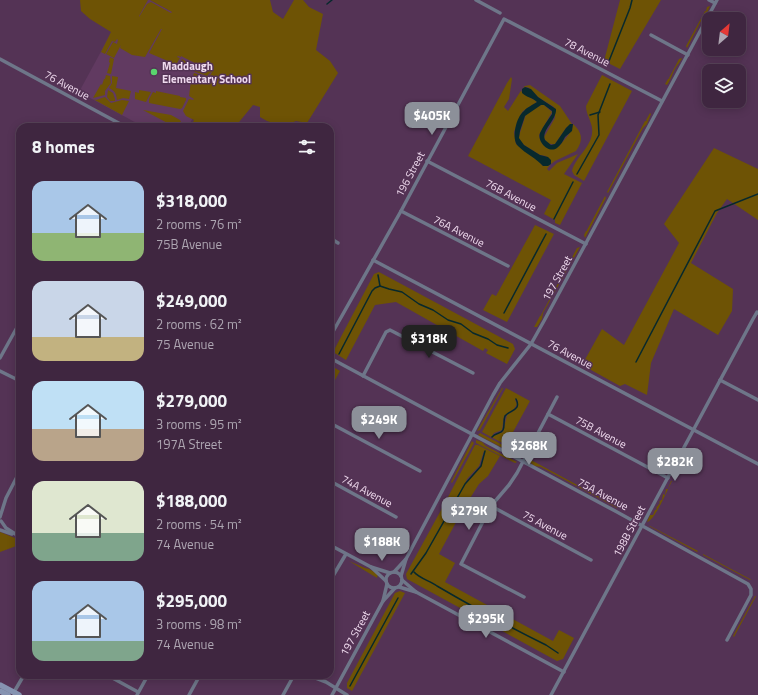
<!DOCTYPE html>
<html lang="en">
<head>
<meta charset="utf-8">
<style>
	body { margin:0; font-family:"Titillium Web",sans-serif; background:#462e47; color:#f1f3f6; height:100vh; display:flex; flex-direction:column; font-size:15px; white-space:nowrap }
	* { box-sizing:border-box; margin:0 }
	p { font-size:13px; color:#ada5b1 }
	.icon { flex:none; width:22px; height:22px; fill:none; stroke:currentColor; stroke-width:2; stroke-linecap:round; stroke-linejoin:round }
	.map { position:relative; flex:1; overflow:hidden }
	.details { position:absolute; left:16px; top:123px; width:318px; height:556px; display:flex; flex-direction:column; background:#3f2640; border-radius:12px; box-shadow:0 2px 10px #0003,0 0 0 1px #584359 }
	.details>* { flex:none }
	.needle { width:26px; rotate:28deg }
	.buttons { position:absolute; left:702px; top:12px; display:grid; gap:8px }
	.buttons a { display:grid; place-items:center; width:44px; height:44px; border-radius:8px; background:#3f2640; box-shadow:0 2px 10px #0003,0 0 0 1px #584359; font-size:20px }
	.price { position:absolute; translate:-50% -34px; padding:0 9px; border-radius:8px; background:#8c9099; color:#fff; font-size:13px; line-height:26px; filter:drop-shadow(0 1px 2px #0008) }
	.price::after { content:''; position:absolute; left:50%; top:24px; width:12px; height:9px; margin-left:-6px; background:inherit; clip-path:polygon(0 0,100% 0,50% 100%) }
	.price.selected { background:#222; color:#fff }
	ul { padding:0; list-style:none }
	li { display:flex; align-items:center; gap:12px; height:100px; padding:0 16px }
	li span { display:grid; place-items:center; flex:none; width:112px; height:80px; border-radius:12px; color:#555 }
	li>.icon { margin-inline-start:auto }
	span .icon { width:48px; height:48px; fill:#fffc; stroke-width:1 }
	li b { font-size:17px }
	h2 { display:flex; justify-content:space-between; align-items:center; height:48px; padding:0 16px; font-size:17px }
	.map>svg:first-child { display:block }
	.built { fill:#613a61 }
	.green { fill:#6e5305; fill-rule:evenodd }
	.water { fill:#07292d }
	.lines { fill:none; stroke-linecap:round; stroke-linejoin:round }
	.stream { stroke:#07292d; stroke-width:1.5 }
	.minor { stroke:#6e7689; stroke-width:3.5 }
	.secondary { stroke:#8693b1; stroke-width:5.5 }
	.poi-dot { fill:#5ad56e; stroke:#543355; stroke-width:1.5 }
	.labels { text-anchor:middle; dominant-baseline:central; stroke-width:3; stroke-linejoin:round; paint-order:stroke }
	.street-label { font-size:11px; fill:#efdaee; stroke:#543355 }
	.poi-label { font-size:11px; font-weight:bold; fill:#efdaee; stroke:#543355; text-anchor:start }
</style>
</head>
<body>
<div class="map">
<svg width="758" height="695" viewBox="0 0 758 695">
	<rect width="100%" height="100%" fill="#543355"/>
	<polygon class="built" points="129,0 150,0 232,44 188,127 144,127 79,92"/>
	<g class="green">
		<polygon points="80,0 148,0 139,16 139,17 147,4 151,2 171,13 172,12 150,0 270,0 273,12 283,19 294,0 303,0 309,7 323,14 316,50 330,61 338,73 307,123 296,121 284,126 267,121 260,117 260,107 253,105 235,127 202,127 203,125 197,122 193,122 194,120 186,116 183,111 189,99 193,100 194,99 189,96 191,81 194,73 205,77 209,77 212,72 211,72 207,76 179,66 182,59 194,66 197,66 197,64 181,56 181,57 178,56 177,57 180,58 177,63 175,64 149,53 162,29 161,29 145,57 132,55 120,48 121,45 114,58 106,54 113,42 117,44 118,40 117,39 115,42 112,41 105,54 101,52 111,32 90,19 81,11"/>
		<polygon points="620,0 661,0 620,69 604,61"/>
		<polygon points="710,6 707,13 703,17 687,48 686,46 705,11 706,11 707,7"/>
		<polygon points="110,57 114,59 111,74 107,73 110,63 109,62"/>
		<path d="M682,58C680,63 677,65 675,69C672,74 671,80 667,85L665,84L668,79L670,78H669L679,59Z"/>
		<polygon points="106,75 110,76 111,83 105,91 105,95 93,98 101,84 102,85 104,79 105,79"/>
		<path d="M602,75L632,91L584,181L574,175L572,171C575,158 590,148 592,134C594,124 586,116 586,106Z"/>
		<path d="M112,76L118,77L116,88L131,91L129,99L123,98L117,100C116,93 115,91 109,88L112,83Z"/>
		<path d="M511,77L512,79L509,99L504,107L508,111L522,89L521,91C527,97 531,97 537,102L523,111L521,114L514,132L516,144L536,158L543,166L550,165L547,169L549,171L557,163L578,154L564,174L582,183L560,225L555,223V220L544,214L551,200L468,156L507,83Z"/>
		<path d="M530,85L560,106L572,124L566,128L555,144C550,145 545,142 544,137L555,118L554,107L538,97L528,87L523,88L525,86Z"/>
		<polygon points="108,90 113,93 115,99 115,101 110,101 107,97"/>
		<polygon points="139,90 151,92 146,102 135,99 135,92 139,93"/>
		<polygon points="156,91 180,96 180,97 186,98 186,100 182,108 180,109 149,103 149,99 153,92 156,93"/>
		<polygon points="105,97 111,103 122,100 129,101 122,115 93,99 96,100"/>
		<path d="M541,105H544L552,112L539,135C541,146 547,148 558,147C563,141 572,133 573,124C582,132 584,140 576,151L555,161L551,164L546,156L540,155L524,145L519,140V136L526,114Z"/>
		<polygon points="143,110 171,115 180,120 181,122 178,127 175,127"/>
		<polygon points="650,113 651,114 647,124 643,128 608,193 607,192 645,121 647,121 646,120"/>
		<polygon points="714,148 758,169 758,220 727,199 717,213 691,263 733,289 732,311 718,335 674,309 651,363 647,395 625,384 620,386 582,365 602,329 624,345 679,243 664,224"/>
		<polygon points="605,196 606,198 585,238 584,235 586,231 587,231 587,230"/>
		<polygon points="535,225 554,234 507,322 483,310 492,294 496,296"/>
		<polygon points="580,247 543,313 542,319 537,327 534,327 540,316 542,315 541,315 577,248"/>
		<polygon points="379,272 513,344 515,349 507,364 486,353 488,350 485,348 483,351 396,302 375,305 346,360 333,352 374,274"/>
		<polygon points="330,365 340,371 330,389"/>
		<polygon points="502,388 503,388 480,430 477,431"/>
		<path d="M506,388L530,401L506,445L482,432ZM517,399C521,408 513,411 507,415L503,432L492,436L494,433L502,430L504,416L514,409L517,404L515,400Z"/>
		<polygon points="480,433 520,454 520,457 478,435"/>
		<polygon points="476,440 482,442 486,446 517,462 515,463 476,443"/>
		<polygon points="472,441 474,443 452,483 451,482"/>
		<path d="M475,445H478L500,456L488,476L479,484L462,511L439,554L455,563L445,582L553,641L559,630L574,638L563,659L557,661L407,579L406,574L446,501ZM484,451L485,452L481,467L465,484L467,479L479,466Z"/>
		<polygon points="531,460 618,507 617,508 541,467 535,466 529,462"/>
		<path d="M671,481H672C667,491 655,520 647,522L650,515H653L655,510H656L657,508H656L660,503L659,502L661,500H662L663,494L665,495L666,489H668Z"/>
		<polygon points="649,526 650,526 698,551 697,552"/>
		<polygon points="0,532 20,540 19,545 0,552"/>
		<polygon points="703,554 750,579 751,579 750,580 703,555"/>
		<polygon points="349,561 365,568 369,569 378,574 377,578"/>
		<polygon points="400,591 405,593 352,691 347,688 347,683 395,593"/>
		<polygon points="755,596 756,596 755,598 734,637 733,636"/>
	</g>
	<path class="water" d="M525,87L531,89L538,97L556,109C557,120 541,130 545,140L551,145L555,144L566,128L570,124H573L572,131C570,133 567,135 565,137C563,141 561,145 557,148C549,154 537,142 540,133C543,126 548,120 552,114V111L544,105H541L525,116L520,131L519,138L524,145L540,155L548,157L551,160V164L548,166H543C536,158 526,154 518,146C511,139 516,117 524,111C527,107 533,105 537,102C532,97 527,98 522,93V89Z"/>
	<g class="lines">
		<g class="stream">
			<polyline points="327,4 332,0"/>
			<polyline points="609,61 630,8 632,0"/>
			<polyline points="590,115 600,112"/>
			<polyline points="577,174 599,135 598,115 610,84"/>
			<polyline points="554,219 573,182"/>
			<polyline points="378,275 380,286"/>
			<polyline points="504,313 546,234"/>
			<polyline points="339,354 372,291 375,288 380,286 389,289 402,292 419,304 433,310 448,320 461,324 473,333 488,339 497,345 508,348"/>
			<polyline points="636,362 715,211 758,194"/>
			<polyline points="330,372 331,368"/>
			<path d="M492,437C495,433 501,434 503,430C505,426 503,421 505,416C509,410 522,411 516,399"/>
			<path d="M414,572C419,578 430,581 437,586C473,607 509,627 546,645L558,653"/>
			<polyline points="411,574 426,553 465,484 481,466 485,451"/>
			<polyline points="350,686 398,598"/>
		</g>
		<g class="minor">
			<polyline points="476,0 500,13"/>
			<polyline points="709,0 715,3"/>
			<polyline points="651,35 688,55"/>
			<polyline points="0,59 126,127"/>
			<polyline points="199,127 200,124"/>
			<polyline points="427,161 586,244"/>
			<polyline points="401,211 508,266"/>
			<polyline points="330,238 338,243"/>
			<polyline points="373,260 758,464"/>
			<polyline points="330,337 401,211 504,19 662,101"/>
			<polyline points="0,358 20,322"/>
			<polyline points="330,358 617,512 748,584 751,589 751,595 727,640"/>
			<polyline points="0,371 20,381"/>
			<polyline points="363,376 386,332 390,330 473,373"/>
			<polyline points="720,380 758,400"/>
			<polyline points="548,414 668,478"/>
			<polyline points="330,423 420,471"/>
			<polyline points="330,481 396,517"/>
			<polyline points="491,506 591,560"/>
			<polyline points="0,517 6,498 20,471"/>
			<polyline points="1,521 6,528 20,537"/>
			<polyline points="0,530 12,534"/>
			<polyline points="330,545 371,567 386,581"/>
			<polyline points="371,567 390,573"/>
			<circle cx="394" cy="580" r="8"/>
			<polyline points="394,572 406,559"/>
			<polyline points="401,576 406,559 493,395 500,383 531,344 544,321 717,0"/>
			<polyline points="402,580 416,592 564,672"/>
			<polyline points="330,581 346,554"/>
			<polyline points="399,587 416,592"/>
			<polyline points="524,597 461,564 491,506 509,485 517,473 557,397"/>
			<polyline points="383,601 387,584"/>
			<polyline points="20,623 18,628 20,631"/>
			<polyline points="107,675 138,692"/>
			<polyline points="308,675 326,682 347,695"/>
			<polyline points="14,692 24,675"/>
			<polyline points="137,695 148,675"/>
			<polyline points="189,695 200,675"/>
			<polyline points="283,695 294,675"/>
			<polyline points="332,695 383,601 395,588"/>
			<polyline points="551,695 753,319 757,312 758,313"/>
		</g>
		<g class="secondary">
			<polyline points="0,685 19,695"/>
			<polyline points="0,691 8,695"/>
		</g>
	</g>
	<circle class="poi-dot" cx="154" cy="72" r="4"/>
	<g class="labels">
		<g class="street-label">
			<text transform="translate(587 52) rotate(27)">78 Avenue</text>
			<text transform="translate(67 85) rotate(28)">76 Avenue</text>
			<text transform="translate(410 174) rotate(-62)">196 Street</text>
			<text transform="translate(511 195) rotate(28)">76B Avenue</text>
			<text transform="translate(459 231) rotate(27)">76A Avenue</text>
			<text transform="translate(557 278) rotate(-61)">197 Street</text>
			<text transform="translate(570 354) rotate(28)">76 Avenue</text>
			<text transform="translate(601 432) rotate(28)">75B Avenue</text>
			<text transform="translate(367 491) rotate(28)">74A Avenue</text>
			<text transform="translate(603 494) rotate(28)">75A Avenue</text>
			<text transform="translate(545 525) rotate(28)">75 Avenue</text>
			<text transform="translate(629 531) rotate(-62)">198B Street</text>
			<text transform="translate(355 633) rotate(-61)">197 Street</text>
		</g>
		<g class="poi-label">
			<text x="162" y="66">Maddaugh<tspan x="162" dy="13">Elementary School</tspan></text>
		</g>
	</g>
</svg>
<div class="buttons">
<a><svg class="needle" viewBox="-14 -14 28 28"><path d="M0-13l5 13h-10z" fill="#e53935"/><path d="M0 13l5-13h-10z" fill="#ada5b1"/></svg></a>
<a><svg class="icon" aria-label="layers" viewBox="0 0 24 24"><path d="M12 4l9 5-9 5-9-5zM3 14l9 5 9-5"/></svg></a>
</div>
<b class="price" style="left:432px;top:136px">$405K</b>
<b class="price selected" style="left:429px;top:359px">$318K</b>
<b class="price" style="left:379px;top:440px">$249K</b>
<b class="price" style="left:529px;top:466px">$268K</b>
<b class="price" style="left:675px;top:482px">$282K</b>
<b class="price" style="left:469px;top:531px">$279K</b>
<b class="price" style="left:382px;top:562px">$188K</b>
<b class="price" style="left:486px;top:639px">$295K</b>
<section class="details">
<h2>8 homes<svg class="icon" aria-label="filters" viewBox="0 0 24 24"><path d="M4 7h16M4 17h16"/><circle cx="9" cy="7" r="2"/><circle cx="15" cy="17" r="2"/></svg></h2>
<ul>
<li><span style="background:linear-gradient(#a9c7e8 65%,#8fb573 0)"><svg class="icon" aria-label="home" viewBox="0 0 24 24"><path d="M3 11l9-7 9 7M6 9v11h12V9"/></svg></span><div><b>$318,000</b><p>2 rooms · 76 m²</p><p>75B Avenue</p></div></li>
<li><span style="background:linear-gradient(#c9d6e8 70%,#c2b280 0)"><svg class="icon" aria-label="home" viewBox="0 0 24 24"><path d="M3 11l9-7 9 7M6 9v11h12V9"/></svg></span><div><b>$249,000</b><p>2 rooms · 62 m²</p><p>75 Avenue</p></div></li>
<li><span style="background:linear-gradient(#bfe0f5 60%,#b9a48a 0)"><svg class="icon" aria-label="home" viewBox="0 0 24 24"><path d="M3 11l9-7 9 7M6 9v11h12V9"/></svg></span><div><b>$279,000</b><p>3 rooms · 95 m²</p><p>197A Street</p></div></li>
<li><span style="background:linear-gradient(#dfe7d0 65%,#7fa58c 0)"><svg class="icon" aria-label="home" viewBox="0 0 24 24"><path d="M3 11l9-7 9 7M6 9v11h12V9"/></svg></span><div><b>$188,000</b><p>2 rooms · 54 m²</p><p>74 Avenue</p></div></li>
<li><span style="background:linear-gradient(#a9c7e8 75%,#7fa58c 0)"><svg class="icon" aria-label="home" viewBox="0 0 24 24"><path d="M3 11l9-7 9 7M6 9v11h12V9"/></svg></span><div><b>$295,000</b><p>3 rooms · 98 m²</p><p>74 Avenue</p></div></li>
</ul>
</section>
</div>
</body>
</html>
